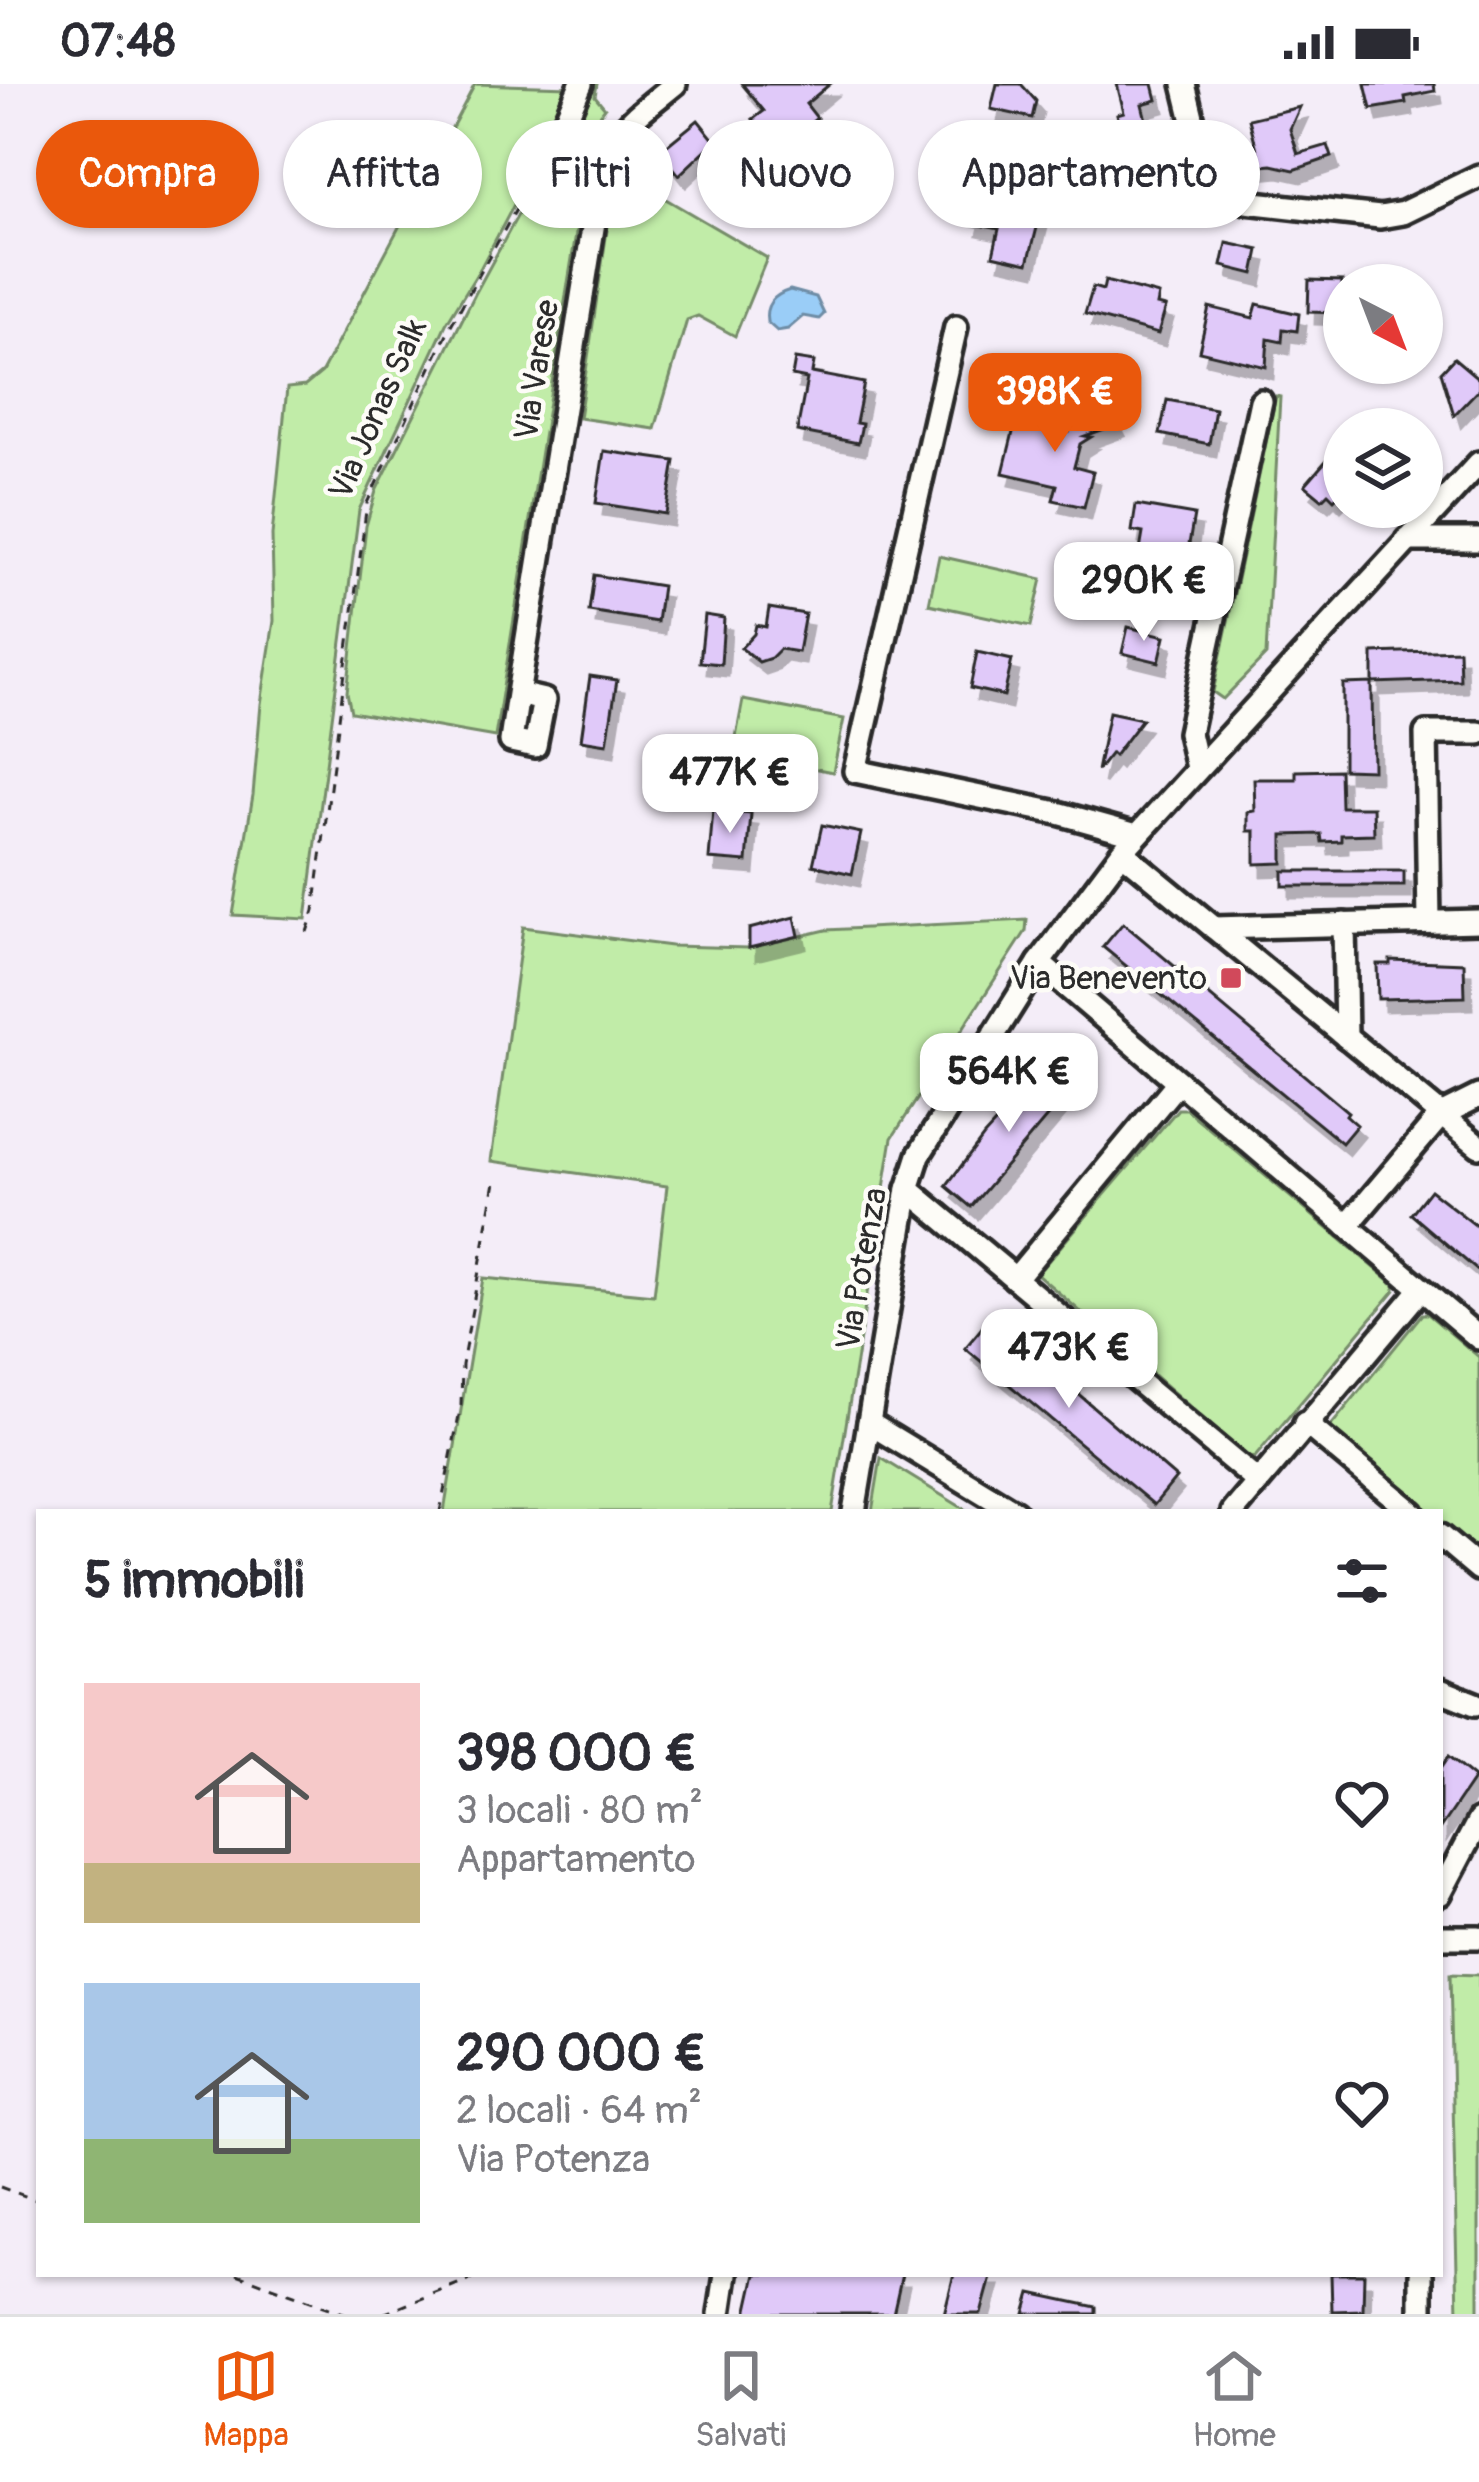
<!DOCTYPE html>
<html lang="it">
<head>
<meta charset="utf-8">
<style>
	body { margin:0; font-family:Pangolin,sans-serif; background:#f2f2f3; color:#2b2b33; height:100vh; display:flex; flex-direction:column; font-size:45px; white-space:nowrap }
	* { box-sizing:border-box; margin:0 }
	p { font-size:39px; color:#7c7c81 }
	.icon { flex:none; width:66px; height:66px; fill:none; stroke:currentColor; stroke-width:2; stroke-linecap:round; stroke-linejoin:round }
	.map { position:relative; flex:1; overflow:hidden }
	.sheet { position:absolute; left:36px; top:1425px; width:1407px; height:768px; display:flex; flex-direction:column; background:#fff; border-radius:0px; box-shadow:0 3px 9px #0004 }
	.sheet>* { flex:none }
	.banner { position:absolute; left:36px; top:36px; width:1407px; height:108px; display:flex; gap:24px }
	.needle { width:78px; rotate:138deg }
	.controls { position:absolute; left:1323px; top:180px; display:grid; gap:24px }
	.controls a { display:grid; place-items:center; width:120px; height:120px; border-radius:50%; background:#fff; box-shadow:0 3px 9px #0004; font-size:60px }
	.price { position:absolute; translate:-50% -102px; padding:0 27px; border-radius:24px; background:#fff; color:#222; font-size:39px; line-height:78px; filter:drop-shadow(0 3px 6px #0008) }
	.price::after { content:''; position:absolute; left:50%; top:72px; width:36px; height:27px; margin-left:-18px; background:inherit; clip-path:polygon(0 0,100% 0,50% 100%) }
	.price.current { background:#ea580c; color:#fff }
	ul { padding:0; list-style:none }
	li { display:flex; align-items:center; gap:36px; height:300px; padding:0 48px }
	li span { display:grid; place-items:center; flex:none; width:336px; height:240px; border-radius:0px; color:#555 }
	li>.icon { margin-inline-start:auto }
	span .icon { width:144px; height:144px; fill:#fffc; stroke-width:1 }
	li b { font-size:51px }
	h2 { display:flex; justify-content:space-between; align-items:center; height:144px; padding:0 48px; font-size:51px }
	.pill { padding:0 42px; border-radius:54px; background:#fff; box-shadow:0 3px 9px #0004; font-size:42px; line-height:108px }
	.pill.current { background:#ea580c; color:#fff }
	.status { display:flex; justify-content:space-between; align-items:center; height:84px; padding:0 60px; background:#fff; direction:ltr }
	.status svg { height:33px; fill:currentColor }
	.tab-bar { display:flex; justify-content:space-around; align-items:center; height:168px; border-top:3px solid #e1e1e2; background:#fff; font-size:33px; color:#7c7c81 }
	.tab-bar a { display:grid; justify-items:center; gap:6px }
	.tab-bar .current { color:#ea580c }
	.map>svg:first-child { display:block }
	.green { fill:#c1eca8; stroke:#768c6a; stroke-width:3 }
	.water { fill:#9acdf7; stroke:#6e8ca5; stroke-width:3 }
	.building { fill:#e0c9f9; stroke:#2b2b2b; stroke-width:3; filter:url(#shadow) }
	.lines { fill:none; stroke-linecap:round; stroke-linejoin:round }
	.minor-casing { stroke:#2b2b2b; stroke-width:30 }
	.path { stroke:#2b2b2b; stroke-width:3; stroke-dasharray:9 9; stroke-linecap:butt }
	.minor { stroke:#fdfcf7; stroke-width:21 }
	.poi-dot { fill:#d1495b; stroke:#fdfcf7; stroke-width:4.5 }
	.labels { text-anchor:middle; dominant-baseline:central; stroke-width:9; stroke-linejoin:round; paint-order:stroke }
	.street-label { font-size:33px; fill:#2b2b2b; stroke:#fdfcf7 }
	.poi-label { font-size:33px; fill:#2b2b2b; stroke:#fdfcf7; text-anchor:end }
</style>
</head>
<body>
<div class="status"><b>07:48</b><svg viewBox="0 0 49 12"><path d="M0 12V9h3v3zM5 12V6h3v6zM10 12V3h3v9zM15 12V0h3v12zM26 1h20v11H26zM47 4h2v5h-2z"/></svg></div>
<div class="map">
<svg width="1479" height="2230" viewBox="0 0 1479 2230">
	<defs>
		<filter id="shadow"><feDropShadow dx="7" dy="12" stdDeviation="0" flood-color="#0004"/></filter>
	</defs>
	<rect width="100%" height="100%" fill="#f4edf8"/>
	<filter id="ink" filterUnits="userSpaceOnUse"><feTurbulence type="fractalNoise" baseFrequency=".00833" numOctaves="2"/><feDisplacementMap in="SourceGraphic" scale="24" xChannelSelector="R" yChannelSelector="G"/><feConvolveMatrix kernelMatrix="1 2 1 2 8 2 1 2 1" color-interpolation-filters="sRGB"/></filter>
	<g filter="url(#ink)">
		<g class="green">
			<polygon points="475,0 569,3 556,41 481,183 446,240 359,426 306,835 233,831 253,711 261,620 274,537 272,451 287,304 305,302 322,288"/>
			<polygon points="589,0 597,0 595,12 605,24 593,40 601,47 587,81 495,653 351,628 347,608 366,442 376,407 475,210"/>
			<polygon points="616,86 767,174 735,252 698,232 687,236 655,345 579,334"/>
			<polygon points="1276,312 1280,313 1266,571 1223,615 1213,608"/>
			<polygon points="939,472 1042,495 1031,542 929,520"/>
			<polygon points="743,616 844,635 833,688 733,669"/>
			<polygon points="1027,836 1026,847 892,1054 832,1428 444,1428 483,1194 654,1211 667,1102 491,1077 523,843 671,862 749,864 826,846"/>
			<polygon points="1178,1025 1186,1025 1395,1201 1395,1206 1255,1373 1249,1374 1037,1190"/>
			<polygon points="1422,1230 1428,1230 1479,1273 1479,1469 1440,1436 1440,1428 1430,1428 1330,1343"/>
			<polygon points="881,1374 969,1428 872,1428"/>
			<polygon points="1450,1890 1479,1891 1479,2230 1458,2230"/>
		</g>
		<path class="water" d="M790,206L816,213L824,230L819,235L803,232L788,245L777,247L767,238C764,220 774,211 790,206Z"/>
		<g class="building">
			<polygon points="742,0 830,0 806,20 817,34 778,65 753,35 764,27"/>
			<polygon points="997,0 1021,0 1036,17 1032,34 991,25"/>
			<polygon points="1117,0 1153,0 1157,16 1142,20 1146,36 1136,38 1145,72 1128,76 1117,30 1124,28"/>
			<polygon points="1365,0 1434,0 1435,7 1405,13 1406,19 1371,25"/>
			<polygon points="1300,23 1290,45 1298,70 1328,61 1332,73 1294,86 1272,81 1251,83 1258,69 1249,35"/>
			<polygon points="698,36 715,57 679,91 660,67"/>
			<polygon points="978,93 1007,99 1006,107 1044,116 1028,179 993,171 999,145 971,139 973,131 961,128 958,118 965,114 969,96 976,98"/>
			<polygon points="1227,159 1259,166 1254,190 1222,182"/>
			<polygon points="1309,196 1342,197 1341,229 1308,228"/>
			<polygon points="1105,197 1159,211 1157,221 1166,223 1158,250 1085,230 1093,203 1103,206"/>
			<polygon points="1257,220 1299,230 1297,247 1283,245 1282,258 1268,255 1266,283 1199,267 1209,223 1253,234"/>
			<polygon points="1454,274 1479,295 1479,305 1454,331 1441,288"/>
			<polygon points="795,275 814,278 812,289 864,299 856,339 862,340 858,359 797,347 807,295 792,292"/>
			<polygon points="1167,316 1215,325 1209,360 1160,350"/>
			<polygon points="1110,325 1118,340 1085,352 1091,353 1080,360 1074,383 1093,388 1084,423 1053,416 1057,401 1003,389 1016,336 1069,348 1073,330 1093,334"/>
			<polygon points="604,367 675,377 666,430 596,419"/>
			<polygon points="1332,370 1344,381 1344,405 1334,415 1328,409 1322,415 1305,401"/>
			<polygon points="1136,421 1194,431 1187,472 1183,471 1179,490 1169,489 1169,494 1137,484 1143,449 1132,447"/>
			<polygon points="594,491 662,502 657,538 589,527"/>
			<polygon points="769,524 805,530 798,568 780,565 771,574 759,578 741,564 754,550 756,541 766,543"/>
			<polygon points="705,531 724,534 721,580 700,578"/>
			<polygon points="1128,543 1165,552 1159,578 1122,569"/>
			<polygon points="1459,566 1460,596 1373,599 1373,569"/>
			<polygon points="977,568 1012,576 1004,612 970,604"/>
			<polygon points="590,592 617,596 607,660 581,656"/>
			<polygon points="1372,599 1373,686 1343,685 1343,600"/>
			<polygon points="1109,628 1142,635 1114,672 1111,669 1097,687"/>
			<polygon points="1340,686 1341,723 1373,723 1374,750 1341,751 1341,757 1322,758 1321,750 1283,751 1283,779 1255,780 1255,747 1248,747 1248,728 1255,727 1254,695 1296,695 1296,687"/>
			<polygon points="713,726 751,730 747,778 709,775"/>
			<polygon points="822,741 861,749 852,790 813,781"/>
			<rect x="1283" y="787" width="121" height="15"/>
			<polygon points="795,833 799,852 749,864 749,845"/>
			<polygon points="1123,839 1348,1028 1346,1031 1357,1041 1342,1059 1103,863"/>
			<polygon points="1390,876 1464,879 1465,913 1378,915 1377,880 1390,880"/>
			<polygon points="1050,980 1074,1001 971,1123 946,1102 984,1052"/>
			<polygon points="1430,1106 1479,1144 1479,1188 1411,1130"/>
			<polygon points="990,1234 1176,1394 1154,1421 965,1264"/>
			<polygon points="1448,1673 1474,1694 1440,1744 1440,1685"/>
			<polygon points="756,2190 902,2190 893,2230 747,2230"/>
			<polygon points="954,2190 992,2190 981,2230 944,2230"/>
			<polygon points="1331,2190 1364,2190 1363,2226 1332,2227"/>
			<polygon points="1031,2209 1096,2223 1096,2230 1025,2230"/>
		</g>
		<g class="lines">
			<defs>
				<g id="minor">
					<polyline points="1184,0 1202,74 1211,93 1246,118 1380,133 1403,129 1479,92"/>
					<polyline points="561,46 581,0"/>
					<polyline points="956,243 855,687 1058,729 1137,751"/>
					<polyline points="1407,456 1479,456"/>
					<path d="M518,610L544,616L535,662L511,657L518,610L599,107C610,46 630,37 675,0"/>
					<polyline points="1197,684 1189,649 1261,317"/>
					<polyline points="1122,768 1479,1062"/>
					<polyline points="1429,838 1426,649 1479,649"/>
					<polyline points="1344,840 1346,953"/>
					<polyline points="1214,844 1479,837"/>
					<polyline points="1039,879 1479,1254"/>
					<polyline points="908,1105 1257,1397"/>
					<polyline points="1347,1142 1441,1031 1479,1012"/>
					<polyline points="1015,1195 1178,998"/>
					<polyline points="869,1339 1015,1428"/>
					<polyline points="1305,1339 1412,1428"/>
					<polyline points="854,1428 908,1105 919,1071 1039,879 1122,768 1479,379"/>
					<polyline points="1233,1428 1421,1205"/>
					<polyline points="1440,1452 1479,1485"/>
					<polyline points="1440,1606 1475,1620"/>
					<polyline points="1440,1810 1479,1736"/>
					<polyline points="1440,1853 1479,1853"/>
					<polyline points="1421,2190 1421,2230"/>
					<polyline points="720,2230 726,2190"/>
				</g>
			</defs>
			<use href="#minor" class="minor-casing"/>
			<g class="path">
				<polyline points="307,848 314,827 367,419 451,241 551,63"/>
				<polyline points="440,1428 461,1321 462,1281 495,1098"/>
				<polyline points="0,2103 39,2117"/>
				<polyline points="237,2190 346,2230"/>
				<polyline points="383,2230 483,2190"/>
			</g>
			<use href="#minor" class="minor"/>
		</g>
	</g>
	<rect class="poi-dot" x="1219" y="882" width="24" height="24" rx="6"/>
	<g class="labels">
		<g class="street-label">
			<text transform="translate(537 286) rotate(-81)">Via Varese</text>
			<text transform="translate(378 325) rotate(-66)">Via Jonas Salk</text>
			<text transform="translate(862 1185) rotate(-80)">Via Potenza</text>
		</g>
		<g class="poi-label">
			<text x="1207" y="894">Via Benevento</text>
		</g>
	</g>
</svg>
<div class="controls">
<a><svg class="needle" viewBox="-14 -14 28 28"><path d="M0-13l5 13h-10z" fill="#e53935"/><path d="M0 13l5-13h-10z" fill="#7c7c81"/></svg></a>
<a><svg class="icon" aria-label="layers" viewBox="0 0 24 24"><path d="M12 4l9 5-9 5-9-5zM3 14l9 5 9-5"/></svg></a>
</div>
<b class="price current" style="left:1055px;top:371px">398K €</b>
<b class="price" style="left:1144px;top:560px">290K €</b>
<b class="price" style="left:730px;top:752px">477K €</b>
<b class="price" style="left:1009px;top:1051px">564K €</b>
<b class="price" style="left:1069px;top:1327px">473K €</b>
<div class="banner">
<a class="pill current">Compra</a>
<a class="pill">Affitta</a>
<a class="pill">Filtri</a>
<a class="pill">Nuovo</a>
<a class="pill">Appartamento</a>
</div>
<section class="sheet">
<h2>5 immobili<svg class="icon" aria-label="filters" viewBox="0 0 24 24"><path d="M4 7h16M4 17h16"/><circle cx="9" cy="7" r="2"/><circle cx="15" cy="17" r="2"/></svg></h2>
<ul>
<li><span style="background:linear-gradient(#f6c9c9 75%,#c2b280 0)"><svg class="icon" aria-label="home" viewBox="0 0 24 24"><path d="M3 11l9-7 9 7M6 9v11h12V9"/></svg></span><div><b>398 000 €</b><p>3 locali · 80 m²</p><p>Appartamento</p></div><svg class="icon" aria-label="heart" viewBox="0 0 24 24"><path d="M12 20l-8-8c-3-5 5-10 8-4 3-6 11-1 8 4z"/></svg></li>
<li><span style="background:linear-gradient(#a9c7e8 65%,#8fb573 0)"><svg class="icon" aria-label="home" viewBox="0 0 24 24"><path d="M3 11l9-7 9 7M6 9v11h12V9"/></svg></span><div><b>290 000 €</b><p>2 locali · 64 m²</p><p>Via Potenza</p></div><svg class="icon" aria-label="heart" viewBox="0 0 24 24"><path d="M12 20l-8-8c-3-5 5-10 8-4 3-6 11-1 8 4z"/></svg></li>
</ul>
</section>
</div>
<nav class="tab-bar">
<a class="current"><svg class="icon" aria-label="map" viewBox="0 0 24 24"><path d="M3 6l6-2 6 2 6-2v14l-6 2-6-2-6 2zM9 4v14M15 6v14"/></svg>Mappa</a>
<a><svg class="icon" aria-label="saved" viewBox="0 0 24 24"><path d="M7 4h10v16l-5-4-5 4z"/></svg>Salvati</a>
<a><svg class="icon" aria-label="home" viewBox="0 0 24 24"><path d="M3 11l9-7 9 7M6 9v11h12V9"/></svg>Home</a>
</nav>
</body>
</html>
